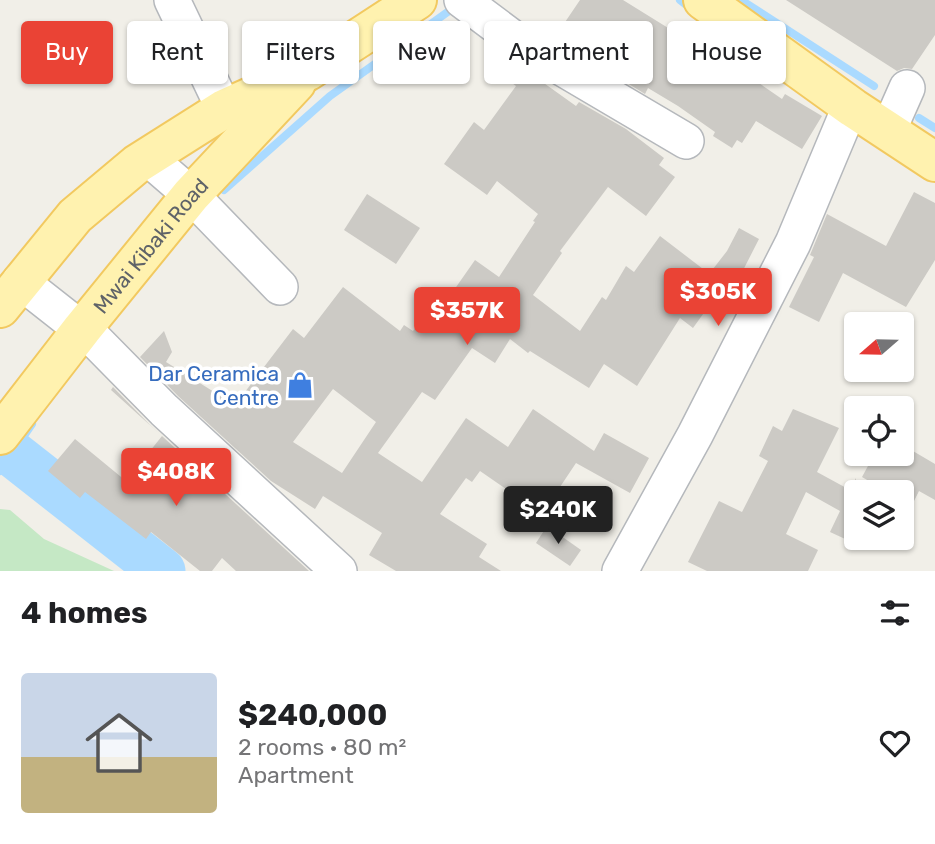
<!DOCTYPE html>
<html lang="en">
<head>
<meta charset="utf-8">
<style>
	body { margin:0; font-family:Rubik,sans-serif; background:#f2f2f2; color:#202124; height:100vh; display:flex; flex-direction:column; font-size:26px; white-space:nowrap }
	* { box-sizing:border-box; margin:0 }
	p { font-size:23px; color:#757577 }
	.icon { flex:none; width:38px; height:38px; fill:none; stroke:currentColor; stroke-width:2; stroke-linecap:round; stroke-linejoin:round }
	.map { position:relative; height:571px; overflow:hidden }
	.panel { display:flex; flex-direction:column; background:#fff; flex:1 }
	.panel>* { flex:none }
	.hud { position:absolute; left:21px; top:21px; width:894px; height:63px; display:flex; gap:14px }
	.needle { width:46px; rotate:250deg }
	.tools { position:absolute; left:844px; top:312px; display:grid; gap:14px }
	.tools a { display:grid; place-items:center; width:70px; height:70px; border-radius:7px; background:#fff; box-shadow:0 2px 5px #0004; font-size:35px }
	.price { position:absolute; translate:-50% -60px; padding:0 16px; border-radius:7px; background:#ea4335; color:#fff; font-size:23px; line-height:46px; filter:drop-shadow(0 2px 4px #0008) }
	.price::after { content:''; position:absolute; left:50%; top:42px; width:21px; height:16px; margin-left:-10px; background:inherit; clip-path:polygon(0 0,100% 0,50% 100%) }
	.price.on { background:#222; color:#fff }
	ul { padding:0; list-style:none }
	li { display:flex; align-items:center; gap:21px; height:175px; padding:0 21px }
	li span { display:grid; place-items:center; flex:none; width:196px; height:140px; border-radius:7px; color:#555 }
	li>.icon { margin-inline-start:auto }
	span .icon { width:84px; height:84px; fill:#fffc; stroke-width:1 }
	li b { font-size:30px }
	h2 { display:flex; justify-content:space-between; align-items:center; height:84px; padding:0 21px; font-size:30px }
	.tag { padding:0 24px; border-radius:7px; background:#fff; box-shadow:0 2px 5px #0004; font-size:24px; line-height:63px }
	.tag.on { background:#ea4335; color:#fff }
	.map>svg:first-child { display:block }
	.green { fill:#c5e8c5 }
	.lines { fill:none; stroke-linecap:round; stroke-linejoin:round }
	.stream { stroke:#aadaff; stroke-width:8 }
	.river { stroke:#aadaff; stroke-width:47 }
	.building { fill:#cccac5; fill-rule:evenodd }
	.minor-casing { stroke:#b5b8bc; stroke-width:38 }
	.major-casing { stroke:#f2c960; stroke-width:42 }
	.minor { stroke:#fff; stroke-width:35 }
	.major { stroke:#fff2af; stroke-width:38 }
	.labels { text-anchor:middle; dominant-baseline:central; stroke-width:7; stroke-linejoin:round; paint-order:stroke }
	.street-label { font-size:21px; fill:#5f6368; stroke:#fff }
	.shop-label { font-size:21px; fill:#366cbe; stroke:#fff; text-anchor:end }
</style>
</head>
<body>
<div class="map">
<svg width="935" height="571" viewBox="0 0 935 571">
	<rect width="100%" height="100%" fill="#f1efe8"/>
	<polygon class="green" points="0,509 10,510 44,539 114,571 0,571"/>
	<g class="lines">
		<g class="stream">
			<polyline points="680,0 693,10"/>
			<polyline points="741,0 874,86"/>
			<polyline points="919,118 935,128"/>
			<polyline points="224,190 330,96 456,6"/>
			<polyline points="0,471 32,424"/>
		</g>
		<polyline class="river" points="0,444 162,571"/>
	</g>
	<g class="building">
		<polygon points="580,0 623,0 723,62 724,59 782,99 785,94 822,116 802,149 756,121 742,143 737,140 732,148 713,136 715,132 678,106 648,88 645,94 619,78 622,73 559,31"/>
		<polygon points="786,0 935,0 935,35 912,69 904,68 897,71"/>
		<polygon points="175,52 185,73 173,79 162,59"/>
		<path d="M520,66L576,106L579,102L626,129L664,158L659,165L675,177L646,216L608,187L560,251L562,253L533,295L580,331L602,297L606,300L626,266L634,272L660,236L724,285L693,328L680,318L637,386L604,364L589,388L530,351L528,353L510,339L495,363L472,348L435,400L422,392L378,453L422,482L466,418L508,447L533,409L594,451L604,433L649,458L630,493L576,463L542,514L480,471L472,482L466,478L440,514L487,544L479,557L501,571H396L369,555L382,533L323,496L315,509L271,481L178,396L140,357L164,331L172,352L166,362L235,405L293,329L304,338L343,287L400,331L404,325L413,331L425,315L433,320L475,260L499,277L535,222L533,221L538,214L497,181L487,195L444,164L474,122L484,130L516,86L509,81ZM333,389L376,422L342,473L293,442Z"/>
		<polygon points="914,192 935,203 935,260 906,307 843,273 819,322 789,307 814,257 810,255 827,214 886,246"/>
		<polygon points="367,194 420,228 396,264 344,230"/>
		<polygon points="739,228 759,239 735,286 713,269 727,251"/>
		<polygon points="113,387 150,425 309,571 236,571 222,558 212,571 200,571 151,532 146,539 85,492 80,498 48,471 75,439 126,481 162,436 111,390"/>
		<polygon points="793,409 839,428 817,472 850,490 856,478 856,544 830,532 840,511 806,492 786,534 818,550 808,571 707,571 688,562 719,501 742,512 768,461 759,456 773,426 782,431"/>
		<polygon points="901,444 935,464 935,500 919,491 912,505 901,499 901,492 888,492 862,477 875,453 901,453"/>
		<polygon points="547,526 581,550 570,566 536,543"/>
	</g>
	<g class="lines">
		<defs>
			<g id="minor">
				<polyline points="172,0 224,109"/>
				<polyline points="462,0 518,42 686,141"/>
				<polyline points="888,131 907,88"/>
				<polyline points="147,157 191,195 280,287"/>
				<polyline points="20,281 95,340 164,410 339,571"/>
				<polyline points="620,571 695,435 793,243 845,119 853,108"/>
			</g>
			<g id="major">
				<polyline points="703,0 853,108 935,162"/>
				<polyline points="0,308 75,216 137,164 224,109 308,71 417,0"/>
				<path id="s1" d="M0,435L82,329L191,195L296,83"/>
			</g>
		</defs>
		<use href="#minor" class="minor-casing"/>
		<use href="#major" class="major-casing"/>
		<use href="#minor" class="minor"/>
		<use href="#major" class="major"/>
	</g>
	<defs>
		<symbol id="shop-bare" viewBox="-9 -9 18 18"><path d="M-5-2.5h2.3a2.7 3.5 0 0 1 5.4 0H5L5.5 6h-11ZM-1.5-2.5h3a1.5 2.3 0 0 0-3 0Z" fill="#3f7fe0" stroke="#fff" stroke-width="2.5" paint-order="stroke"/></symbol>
	</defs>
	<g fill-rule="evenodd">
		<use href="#shop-bare" x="281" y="366" width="38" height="38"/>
	</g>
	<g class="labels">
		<g class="street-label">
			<text stroke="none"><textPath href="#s1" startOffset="242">Mwai Kibaki Road</textPath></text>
		</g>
		<g class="shop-label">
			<text x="279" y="373">Dar Ceramica<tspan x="279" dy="24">Centre</tspan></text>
		</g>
	</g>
</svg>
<div class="tools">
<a><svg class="needle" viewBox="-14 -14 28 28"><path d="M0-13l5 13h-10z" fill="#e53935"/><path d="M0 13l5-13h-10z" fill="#757577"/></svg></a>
<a><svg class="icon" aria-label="locate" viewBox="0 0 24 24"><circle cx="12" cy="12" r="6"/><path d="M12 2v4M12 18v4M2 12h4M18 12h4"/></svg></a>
<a><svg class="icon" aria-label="layers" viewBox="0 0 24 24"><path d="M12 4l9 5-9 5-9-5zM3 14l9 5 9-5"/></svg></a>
</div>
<b class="price" style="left:718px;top:328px">$305K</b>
<b class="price" style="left:467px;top:347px">$357K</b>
<b class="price" style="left:176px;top:508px">$408K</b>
<b class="price on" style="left:558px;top:546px">$240K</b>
<div class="hud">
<a class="tag on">Buy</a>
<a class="tag">Rent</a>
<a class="tag">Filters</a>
<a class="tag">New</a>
<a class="tag">Apartment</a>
<a class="tag">House</a>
</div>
</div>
<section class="panel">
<h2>4 homes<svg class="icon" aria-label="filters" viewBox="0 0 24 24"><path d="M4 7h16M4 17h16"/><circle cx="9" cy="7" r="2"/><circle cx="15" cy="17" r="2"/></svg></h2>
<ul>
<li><span style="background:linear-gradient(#c9d6e8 60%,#c2b280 0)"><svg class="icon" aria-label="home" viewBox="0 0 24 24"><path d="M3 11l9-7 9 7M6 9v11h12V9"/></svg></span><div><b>$240,000</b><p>2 rooms · 80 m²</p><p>Apartment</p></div><svg class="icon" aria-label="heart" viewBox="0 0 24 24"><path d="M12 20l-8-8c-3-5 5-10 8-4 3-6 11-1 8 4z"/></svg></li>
</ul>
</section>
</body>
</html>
